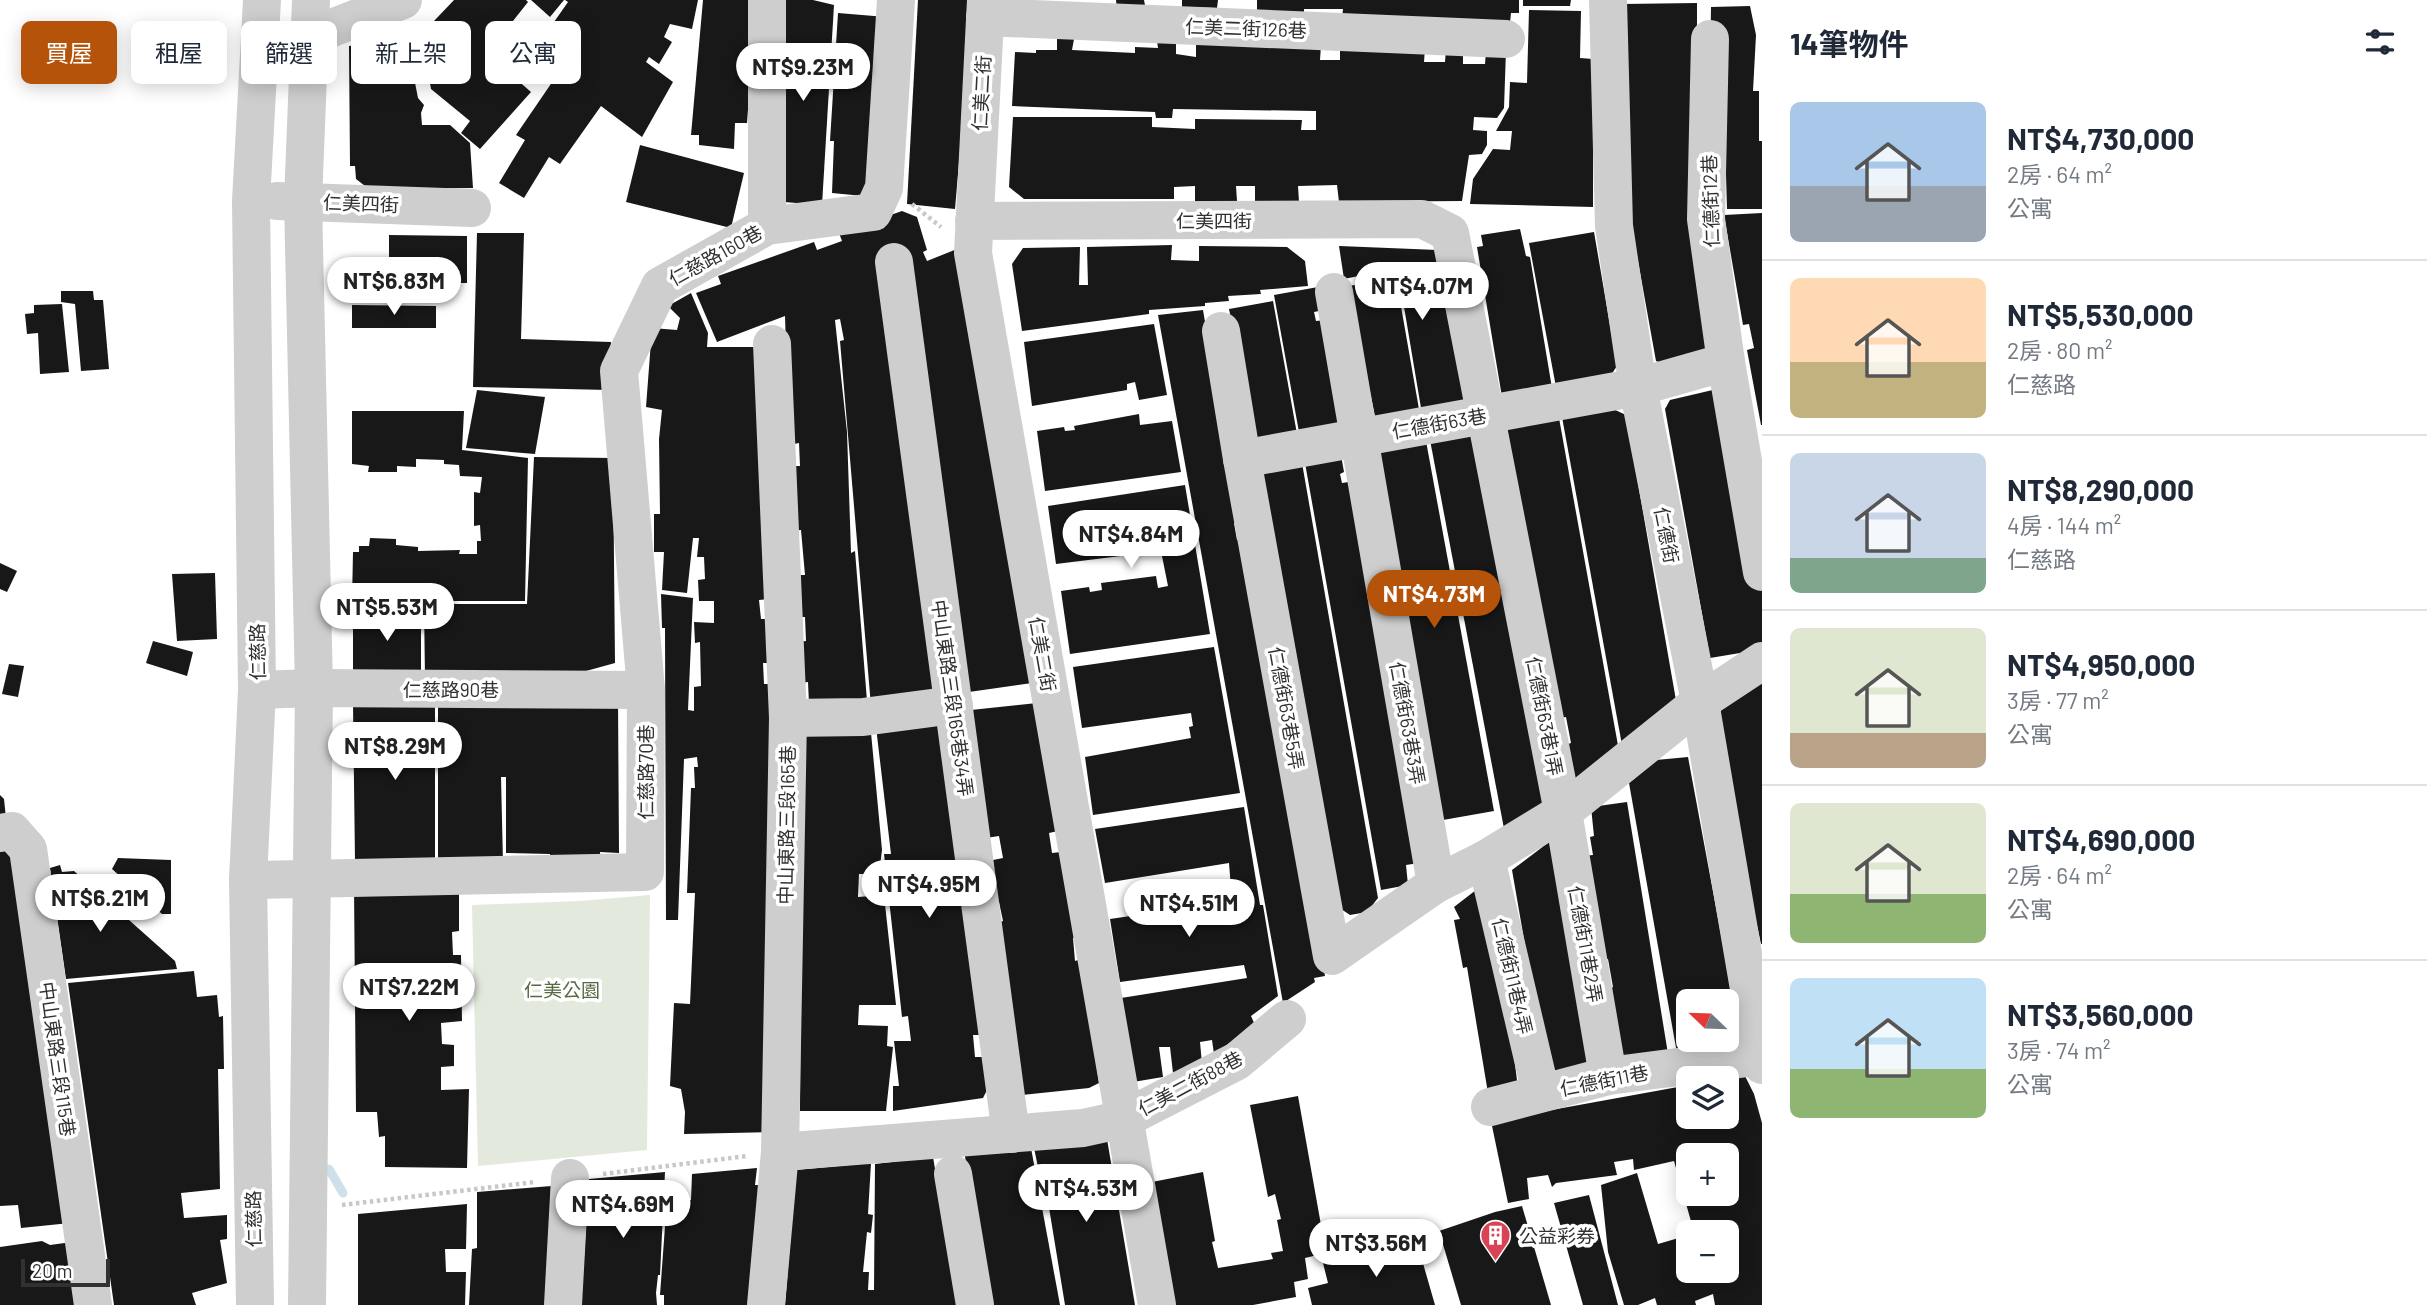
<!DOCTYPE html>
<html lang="zh-TW">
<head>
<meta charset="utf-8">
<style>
	body { margin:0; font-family:Barlow,"Noto Sans TC",sans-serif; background:#f2f2f3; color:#1f2937; height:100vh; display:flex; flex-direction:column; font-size:26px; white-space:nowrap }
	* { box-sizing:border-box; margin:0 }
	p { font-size:23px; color:#747a83 }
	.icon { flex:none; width:38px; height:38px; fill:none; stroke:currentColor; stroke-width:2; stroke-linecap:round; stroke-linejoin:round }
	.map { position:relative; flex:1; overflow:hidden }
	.side { display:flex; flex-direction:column; background:#fff; width:665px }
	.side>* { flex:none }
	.top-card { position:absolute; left:21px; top:21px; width:665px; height:63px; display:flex; gap:14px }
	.needle { width:46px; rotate:293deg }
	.fabs { position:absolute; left:1676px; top:989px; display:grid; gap:14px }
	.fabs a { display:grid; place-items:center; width:63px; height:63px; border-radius:10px; background:#fff; box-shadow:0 4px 18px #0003; font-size:35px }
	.scale { position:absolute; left:21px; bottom:18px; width:89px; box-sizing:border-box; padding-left:7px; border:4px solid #313131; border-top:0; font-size:19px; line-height:24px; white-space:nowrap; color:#313131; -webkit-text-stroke:5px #fff; paint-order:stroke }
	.price { position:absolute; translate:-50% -60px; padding:0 16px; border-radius:24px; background:#fff; color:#222; font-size:23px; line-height:46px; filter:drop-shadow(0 2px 4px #0008) }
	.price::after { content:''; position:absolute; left:50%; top:42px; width:21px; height:16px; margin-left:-10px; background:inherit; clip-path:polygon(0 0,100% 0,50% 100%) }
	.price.active { background:#b45309; color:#fff }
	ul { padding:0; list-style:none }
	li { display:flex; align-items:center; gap:21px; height:175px; padding:0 28px }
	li+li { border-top:2px solid #e0e1e3 }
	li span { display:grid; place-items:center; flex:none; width:196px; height:140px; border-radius:10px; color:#555 }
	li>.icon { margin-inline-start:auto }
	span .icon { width:84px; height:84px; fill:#fffc; stroke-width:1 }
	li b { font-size:30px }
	h2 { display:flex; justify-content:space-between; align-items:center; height:84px; padding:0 28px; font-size:30px }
	.chip { padding:0 24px; border-radius:10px; background:#fff; box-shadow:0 4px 18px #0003; font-size:24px; line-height:63px }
	.chip.active { background:#b45309; color:#fff }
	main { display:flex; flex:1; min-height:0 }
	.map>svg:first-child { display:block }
	.green { fill:#e4e9dd }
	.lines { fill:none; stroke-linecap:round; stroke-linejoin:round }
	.stream { stroke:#cee1ea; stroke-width:9 }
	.building { fill:#181818; fill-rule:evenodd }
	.path { stroke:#c8c8c8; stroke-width:4.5; stroke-dasharray:3.5 3.5; stroke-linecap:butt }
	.minor { stroke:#cecece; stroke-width:38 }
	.labels { text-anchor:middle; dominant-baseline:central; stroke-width:7; stroke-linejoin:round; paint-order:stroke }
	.street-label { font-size:19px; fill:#313131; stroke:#fff }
	.park-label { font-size:19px; fill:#566941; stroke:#fff }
	.poi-label { font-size:19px; fill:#313131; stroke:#fff; text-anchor:start }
</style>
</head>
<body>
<main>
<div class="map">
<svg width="1762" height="1305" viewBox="0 0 1762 1305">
	<rect width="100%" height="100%" fill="#fff"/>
	<polygon class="green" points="650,895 647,1150 478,1166 472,905 580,901"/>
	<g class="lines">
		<polyline class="stream" points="329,1169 343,1193"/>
	</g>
	<g class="building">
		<polygon points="454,0 526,0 528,2 509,26 547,61 538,71 527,61 515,78 531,92 480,149 461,133 470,121 431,89 427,66 435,57 448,68 452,63 437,51 445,39 469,52 434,21"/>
		<polygon points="531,0 564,0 550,17"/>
		<polygon points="565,0 698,0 692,29 670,24 664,37 672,42 659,64 649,57 646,62 673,82 642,137 601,106 560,164 549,157 524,198 499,183 525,140 516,135 557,75 545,66 561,43 547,32 568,2"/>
		<polygon points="703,0 756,0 747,123 735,123 734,149 699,145 699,135 691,135"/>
		<polygon points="785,0 813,0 834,5 822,205 771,201"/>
		<polygon points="918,0 973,0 955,209 907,204"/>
		<polygon points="1116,0 1144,0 1146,11 1117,10"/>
		<polygon points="1182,0 1218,0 1217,8 1182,7"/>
		<polygon points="1257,0 1519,0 1519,13 1511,13 1510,23 1342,18 1343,9 1304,9 1304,16 1257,15"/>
		<polygon points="1523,0 1571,0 1570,6 1523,6"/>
		<polygon points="1697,3 1697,206 1719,352 1671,367 1656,361 1629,211 1623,4"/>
		<polygon points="1750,6 1756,35 1753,91 1759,91 1759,141 1762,141 1762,209 1727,209 1725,139 1709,138 1711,7"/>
		<polygon points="1529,10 1581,11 1580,58 1593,59 1593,207 1470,204 1473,179 1493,149 1510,150 1512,131 1496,131 1509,107 1510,82 1527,83"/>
		<polygon points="838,13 886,17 874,197 832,193 834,141 830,141"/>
		<polygon points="369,25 401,27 402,47 408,47 418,98 424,105 421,113 422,125 450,125 470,143 473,188 369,189 356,179 355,166 350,166 349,46 358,45 357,31"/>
		<polygon points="1057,37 1074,39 1072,50 1135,53 1135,47 1158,48 1157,41 1176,42 1176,54 1196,57 1196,41 1321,45 1320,60 1340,60 1340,45 1425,48 1424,62 1445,62 1446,49 1463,50 1463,64 1485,64 1486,51 1506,50 1504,108 1497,118 1474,117 1473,130 1487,131 1487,145 1482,154 1469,155 1462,201 1339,202 1337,185 1298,186 1299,202 1255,201 1255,186 1236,186 1237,201 1195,202 1195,186 1174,187 1174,199 1024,199 1009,187 1013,117 1152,117 1152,127 1195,129 1195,119 1302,120 1301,130 1316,130 1316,111 1173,109 1172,118 1156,118 1155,112 1012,106 1015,52 1036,53 1036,50 1057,50"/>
		<polygon points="640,145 744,173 731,228 626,202"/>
		<polygon points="902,211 917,217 927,250 923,252 927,261 957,249 1032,683 871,706 840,341 844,340 840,319 835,320 847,432 851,553 855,551 867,701 809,704 808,682 800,683 798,642 806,641 805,617 798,617 796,575 805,575 801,530 792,531 790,466 800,466 799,443 789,445 785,316 717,342 696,293 721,284 718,276 814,242 817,250 842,241 839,233"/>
		<polygon points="1762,213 1762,425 1761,425 1747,350 1754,348 1749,324 1743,325 1724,215"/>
		<polygon points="1520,229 1526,256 1530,257 1552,388 1502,397 1477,247 1483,246 1481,235"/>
		<polygon points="1594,232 1617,366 1609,378 1556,387 1529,243"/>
		<polygon points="477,233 524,233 521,339 611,342 609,390 473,387"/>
		<polygon points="389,235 467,236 467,283 389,283"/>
		<polygon points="1172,245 1171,260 1199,261 1199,246 1287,247 1305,261 1308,286 1260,290 1261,294 1228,296 1229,301 1205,303 1205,306 1149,310 1149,314 1022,331 1012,264 1023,248 1080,247 1079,285 1088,285 1087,247"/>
		<polygon points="1339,246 1438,250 1475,405 1422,414 1398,271 1429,268 1427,262 1344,279"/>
		<polygon points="1395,272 1420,415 1376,421 1348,286 1369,283 1369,277"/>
		<polygon points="1318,287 1324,310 1314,312 1316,321 1325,320 1344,426 1299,432 1274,295"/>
		<polygon points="61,291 93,291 94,300 103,300 109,369 81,371 75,304 61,302"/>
		<polygon points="691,293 708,333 707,347 760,347 768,599 759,600 761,619 768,619 769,663 763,663 764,684 771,684 770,1132 684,1134 685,1112 681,1089 670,1086 674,1003 690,1004 695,893 687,893 691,788 695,788 694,767 698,767 697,757 684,759 678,920 666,920 665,628 662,628 661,594 693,598 688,710 694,711 694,687 701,686 700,642 695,643 694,622 714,623 714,601 699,601 698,580 705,579 704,557 697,557 699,538 693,538 687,593 662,590 664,552 654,552 654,514 660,514 659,439 662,410 646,407 652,328 677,330 680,318 668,306"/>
		<polygon points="1273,301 1297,434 1255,440 1229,309"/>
		<polygon points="62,304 69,372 40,374 38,333 27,334 25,314 34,313 34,305"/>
		<polygon points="352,305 436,306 436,328 352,328"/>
		<polygon points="1203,310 1239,522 1234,523 1237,540 1248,538 1325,976 1314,978 1315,982 1283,1003 1158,315"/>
		<polygon points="1154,324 1167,395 1139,400 1135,382 1127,384 1127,390 1032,406 1024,342"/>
		<polygon points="1717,389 1762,573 1762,642 1752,651 1710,658 1665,409 1670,400"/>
		<polygon points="477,390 545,397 535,454 466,448"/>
		<polygon points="1611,408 1626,415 1677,706 1622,745 1562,417"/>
		<polygon points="352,411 464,411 462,450 528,458 525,601 352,601 353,552 359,552 359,546 369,546 370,538 396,539 396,545 418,547 418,551 460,550 459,554 477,554 477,541 481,541 480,525 474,526 474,492 480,493 482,477 460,476 459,465 444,464 444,460 416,459 416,467 397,466 397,472 368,472 369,466 352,464"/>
		<polygon points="1139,414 1140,425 1172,421 1181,472 1045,491 1037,431 1064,427 1065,431 1075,430 1074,426"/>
		<polygon points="1559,418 1619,751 1573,786 1565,745 1571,743 1566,717 1560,718 1505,428"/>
		<polygon points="1479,430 1551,808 1506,839 1430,440"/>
		<polygon points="1426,441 1494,811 1443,820 1375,450"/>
		<polygon points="1341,455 1344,472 1340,474 1342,483 1355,481 1419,863 1406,865 1408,885 1381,890 1305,463"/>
		<polygon points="534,457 613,458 615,663 586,671 425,679 424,604 527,604"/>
		<polygon points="1302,463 1378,898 1367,912 1350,915 1335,905 1259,471"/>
		<polygon points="1185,485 1210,634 1070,654 1061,591 1089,587 1090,592 1102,590 1101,583 1156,576 1158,588 1168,586 1161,551 1056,564 1048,506"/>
		<polygon points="0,563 17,571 7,592 0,589"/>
		<polygon points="215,573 217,639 177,641 172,574"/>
		<polygon points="421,607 421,679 353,679 353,608"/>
		<polygon points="153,641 193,652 187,676 146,663"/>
		<polygon points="1214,647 1240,793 1093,815 1085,757 1191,738 1189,727 1193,726 1191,713 1082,728 1073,667"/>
		<polygon points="9,664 24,666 18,697 2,694"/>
		<polygon points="1762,676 1762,944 1761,944 1710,709"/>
		<polygon points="618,700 619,853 600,852 601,862 550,863 550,854 506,853 506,777 501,777 503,863 438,863 438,703"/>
		<polygon points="435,703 435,863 355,861 353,704"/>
		<polygon points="1037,703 1058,831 1049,833 1052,853 1061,852 1076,937 1073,938 1075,961 1081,959 1099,1083 1089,1088 1022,1095 996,923 1003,921 999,902 994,903 988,861 1003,858 999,836 986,838 971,710"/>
		<polygon points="945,718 979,1035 973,1035 975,1057 982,1057 987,1090 983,1098 893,1111 893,1086 899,1086 894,1041 911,1041 908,1016 902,1017 884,854 891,854 876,727"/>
		<polygon points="870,722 882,850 879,874 859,874 858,897 884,895 896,1005 859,1005 858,1025 888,1026 887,1046 893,1047 886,1111 800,1111 802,723"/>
		<path d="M1688,757L1740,1037L1728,1051L1678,1059L1629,783L1656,760ZM1689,1001H1727V1040H1689Z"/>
		<polygon points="0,795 4,799 6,818 0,818"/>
		<polygon points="1627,802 1669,1060 1620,1058 1608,989 1613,987 1608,959 1602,960 1583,856 1593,855 1590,837 1594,836 1591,807"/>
		<polygon points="1244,807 1260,905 1263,905 1278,996 1251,1016 1255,1025 1214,1054 1212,1040 1200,1042 1202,1064 1173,1073 1170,1047 1159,1047 1163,1077 1133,1082 1121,998 1247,978 1244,965 1120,982 1110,919 1232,901 1229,863 1105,883 1095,829"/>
		<polygon points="1553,839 1593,1064 1547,1072 1512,870"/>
		<polygon points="16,849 70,1223 21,1228 18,1205 0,1206 0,851"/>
		<polygon points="118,858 171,860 171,914 162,914 112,869"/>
		<polygon points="60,865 62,872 74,871 175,961 177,969 66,979 50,868"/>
		<polygon points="354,887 459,889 459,931 452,932 453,955 461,955 462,1021 441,1023 442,1044 454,1045 454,1066 441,1067 441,1090 469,1089 467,1168 385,1167 385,1136 379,1137 377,1112 356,1112"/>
		<polygon points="1476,890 1497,923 1518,1088 1488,1093 1467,967 1463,968 1454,920 1460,919 1454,907"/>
		<polygon points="194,971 197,997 217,995 219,1017 223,1016 224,1069 218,1069 220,1189 181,1193 184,1218 227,1215 227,1239 220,1240 227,1283 192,1293 196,1305 114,1305 68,983"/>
		<path d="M1745,1076L1754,1094L1762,1123V1305H1715L1713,1294L1695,1301L1696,1305H1657L1655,1298L1638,1305H1624L1608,1252L1601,1185L1637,1173L1658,1244L1689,1235V1270H1727V1232H1694L1674,1161L1634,1170L1633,1159L1614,1162L1617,1175L1556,1183L1552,1187L1548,1175L1527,1178L1529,1199L1508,1203L1491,1121L1689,1085V1116H1727V1078ZM1689,1155H1727V1194H1689Z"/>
		<polygon points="1298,1096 1326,1253 1305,1258 1308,1279 1294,1282 1296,1297 1253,1305 1173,1305 1152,1182 1203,1172 1215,1241 1212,1242 1218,1268 1273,1259 1271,1253 1283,1251 1277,1220 1281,1219 1275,1194 1268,1197 1250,1105"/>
		<polygon points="1107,1139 1135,1305 1065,1305 1043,1171 1039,1172 1034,1148"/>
		<polygon points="963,1145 1031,1148 1060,1305 991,1305"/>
		<polygon points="933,1157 958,1305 785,1305 796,1170 871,1163 868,1214 873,1215 871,1233 867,1232 863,1272 869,1272 868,1290 874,1290 875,1164"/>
		<polygon points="757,1168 755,1185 759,1185 749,1305 664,1305 664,1295 660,1295 667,1199 691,1200 692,1174"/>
		<polygon points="665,1172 660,1275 658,1275 656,1293 657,1305 581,1305 589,1179"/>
		<polygon points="564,1185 557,1305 469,1305 472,1249 477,1248 477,1192"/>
		<polygon points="1589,1195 1618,1305 1583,1305 1554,1203"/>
		<polygon points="467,1204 466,1249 445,1249 446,1272 466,1272 465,1305 358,1305 358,1214"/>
		<polygon points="1522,1206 1551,1305 1461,1305 1439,1231 1495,1212"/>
		<polygon points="1416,1239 1435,1305 1312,1305 1308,1288 1328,1283 1323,1263"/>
		<polygon points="42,1241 50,1245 72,1242 79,1305 0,1305 0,1247"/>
	</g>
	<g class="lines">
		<g class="path">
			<polyline points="912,204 941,227"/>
			<polyline points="603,1174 747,1156"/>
			<polyline points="342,1205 535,1182"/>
		</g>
		<g class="minor">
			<polyline points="767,0 767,226"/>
			<polyline points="986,0 973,253 1157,1305"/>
			<polyline points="1608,0 1614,226 1638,387 1700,702 1762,1065"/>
			<polyline points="985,17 1506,39"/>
			<polyline points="309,37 403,0"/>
			<polyline points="1710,39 1706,219 1726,362"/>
			<polyline points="277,201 472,208"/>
			<polyline points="974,221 1422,219 1450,233 1563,812 1608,1076"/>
			<polyline points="894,262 1011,1134"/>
			<polyline points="1334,292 1436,884"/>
			<polyline points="1221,331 1242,459 1332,956 1436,884 1486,859 1563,812 1700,702 1762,661"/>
			<polyline points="1242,459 1638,387 1726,362 1762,572"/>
			<polyline points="257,690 314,688 646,690"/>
			<polyline points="788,718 863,717 954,705"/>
			<polyline points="0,833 12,831 28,849 93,1305"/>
			<polyline points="1486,859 1541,1093"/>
			<polyline points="248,880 645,872 646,690 619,371 660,286 767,226 873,212 884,188 896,0"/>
			<polyline points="1490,1107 1608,1076 1762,1056"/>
			<polyline points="780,1152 1083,1128 1124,1119 1237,1061 1287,1019"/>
			<polyline points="953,1174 975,1305"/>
			<polyline points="255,1305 248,880 257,690 251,201 262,0"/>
			<polyline points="307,1305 314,688 303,201 311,0"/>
			<polyline points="563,1305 570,1178"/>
			<polyline points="766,1305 780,1152 788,718 772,344"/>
		</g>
	</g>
	<defs>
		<symbol id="building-pin" viewBox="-11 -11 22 30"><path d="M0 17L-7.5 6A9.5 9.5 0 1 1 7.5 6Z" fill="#d84355" stroke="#fff"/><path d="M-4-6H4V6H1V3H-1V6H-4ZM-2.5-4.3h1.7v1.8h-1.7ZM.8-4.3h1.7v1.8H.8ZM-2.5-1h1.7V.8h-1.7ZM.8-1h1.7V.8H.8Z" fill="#fff"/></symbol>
	</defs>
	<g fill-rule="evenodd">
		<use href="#building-pin" x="1478" y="1218" width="35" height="47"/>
	</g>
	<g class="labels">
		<g class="street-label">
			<text transform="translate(1246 28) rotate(2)">仁美二街126巷</text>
			<text transform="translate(981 93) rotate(-87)">仁美二街</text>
			<text transform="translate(1710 201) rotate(-92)">仁德街12巷</text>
			<text transform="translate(361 203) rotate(2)">仁美四街</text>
			<text x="1214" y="220">仁美四街</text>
			<text transform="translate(715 255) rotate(-29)">仁慈路160巷</text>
			<text transform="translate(1439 423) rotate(-10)">仁德街63巷</text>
			<text transform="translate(1667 535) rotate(79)">仁德街</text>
			<text transform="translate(257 652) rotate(-91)">仁慈路</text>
			<text transform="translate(1043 654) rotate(80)">仁美二街</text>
			<text x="451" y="689">仁慈路90巷</text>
			<text transform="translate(953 698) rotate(82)">中山東路三段165巷34弄</text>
			<text transform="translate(1287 708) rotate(80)">仁德街63巷5弄</text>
			<text transform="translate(1545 716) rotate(79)">仁德街63巷1弄</text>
			<text transform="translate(1408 723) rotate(80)">仁德街63巷3弄</text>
			<text transform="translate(645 772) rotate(-90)">仁慈路70巷</text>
			<text transform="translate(786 825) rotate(-89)">中山東路三段165巷</text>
			<text transform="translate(1586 944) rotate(80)">仁德街11巷2弄</text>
			<text transform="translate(1513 976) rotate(77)">仁德街11巷4弄</text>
			<text transform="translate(58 1059) rotate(82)">中山東路三段115巷</text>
			<text transform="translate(1604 1080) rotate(-11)">仁德街11巷</text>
			<text transform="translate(1190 1083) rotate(-28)">仁美二街88巷</text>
			<text transform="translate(253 1219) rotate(-91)">仁慈路</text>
		</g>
		<g class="park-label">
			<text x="562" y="989">仁美公園</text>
		</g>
		<g class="poi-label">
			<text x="1519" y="1235">公益彩券</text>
		</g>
	</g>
</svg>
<div class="fabs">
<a><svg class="needle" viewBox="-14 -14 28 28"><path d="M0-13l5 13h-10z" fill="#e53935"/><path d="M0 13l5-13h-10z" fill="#747a83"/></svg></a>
<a><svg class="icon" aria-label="layers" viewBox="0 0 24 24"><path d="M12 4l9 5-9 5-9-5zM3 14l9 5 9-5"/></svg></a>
<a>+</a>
<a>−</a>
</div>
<div class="scale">20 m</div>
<b class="price" style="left:803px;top:103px">NT$9.23M</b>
<b class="price" style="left:394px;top:317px">NT$6.83M</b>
<b class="price" style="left:1422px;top:322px">NT$4.07M</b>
<b class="price" style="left:1131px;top:570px">NT$4.84M</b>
<b class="price active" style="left:1434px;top:630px">NT$4.73M</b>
<b class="price" style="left:387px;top:643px">NT$5.53M</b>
<b class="price" style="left:395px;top:782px">NT$8.29M</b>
<b class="price" style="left:929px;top:920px">NT$4.95M</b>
<b class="price" style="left:100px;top:934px">NT$6.21M</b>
<b class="price" style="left:1189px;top:939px">NT$4.51M</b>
<b class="price" style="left:409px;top:1023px">NT$7.22M</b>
<b class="price" style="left:1086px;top:1224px">NT$4.53M</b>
<b class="price" style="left:623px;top:1240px">NT$4.69M</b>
<b class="price" style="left:1376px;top:1279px">NT$3.56M</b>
<div class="top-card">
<a class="chip active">買屋</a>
<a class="chip">租屋</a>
<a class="chip">篩選</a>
<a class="chip">新上架</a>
<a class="chip">公寓</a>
</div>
</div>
<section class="side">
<h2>14筆物件<svg class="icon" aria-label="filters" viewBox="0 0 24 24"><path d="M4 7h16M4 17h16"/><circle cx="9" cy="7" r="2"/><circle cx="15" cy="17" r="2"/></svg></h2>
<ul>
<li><span style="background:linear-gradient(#a9c7e8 60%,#9aa5b1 0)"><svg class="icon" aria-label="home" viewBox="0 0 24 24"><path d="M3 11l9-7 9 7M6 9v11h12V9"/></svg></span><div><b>NT$4,730,000</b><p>2房 · 64 m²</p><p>公寓</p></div></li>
<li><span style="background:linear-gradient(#ffd9b3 60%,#c2b280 0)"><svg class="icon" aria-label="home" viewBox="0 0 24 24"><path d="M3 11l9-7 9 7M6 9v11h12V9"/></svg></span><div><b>NT$5,530,000</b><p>2房 · 80 m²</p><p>仁慈路</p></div></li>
<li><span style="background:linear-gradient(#c9d6e8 75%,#7fa58c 0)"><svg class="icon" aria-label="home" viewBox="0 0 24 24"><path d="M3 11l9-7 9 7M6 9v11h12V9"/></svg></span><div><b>NT$8,290,000</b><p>4房 · 144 m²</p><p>仁慈路</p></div></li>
<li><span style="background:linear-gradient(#dfe7d0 75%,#b9a48a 0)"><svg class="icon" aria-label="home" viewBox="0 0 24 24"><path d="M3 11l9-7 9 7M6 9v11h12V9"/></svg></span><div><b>NT$4,950,000</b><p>3房 · 77 m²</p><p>公寓</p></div></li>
<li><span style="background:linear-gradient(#dfe7d0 65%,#8fb573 0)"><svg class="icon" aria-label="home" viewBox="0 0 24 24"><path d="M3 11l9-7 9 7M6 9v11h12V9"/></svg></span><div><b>NT$4,690,000</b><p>2房 · 64 m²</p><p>公寓</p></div></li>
<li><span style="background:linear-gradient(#bfe0f5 65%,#8fb573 0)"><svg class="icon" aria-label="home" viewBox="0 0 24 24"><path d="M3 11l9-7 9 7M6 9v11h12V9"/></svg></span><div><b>NT$3,560,000</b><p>3房 · 74 m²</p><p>公寓</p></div></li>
</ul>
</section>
</main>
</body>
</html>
